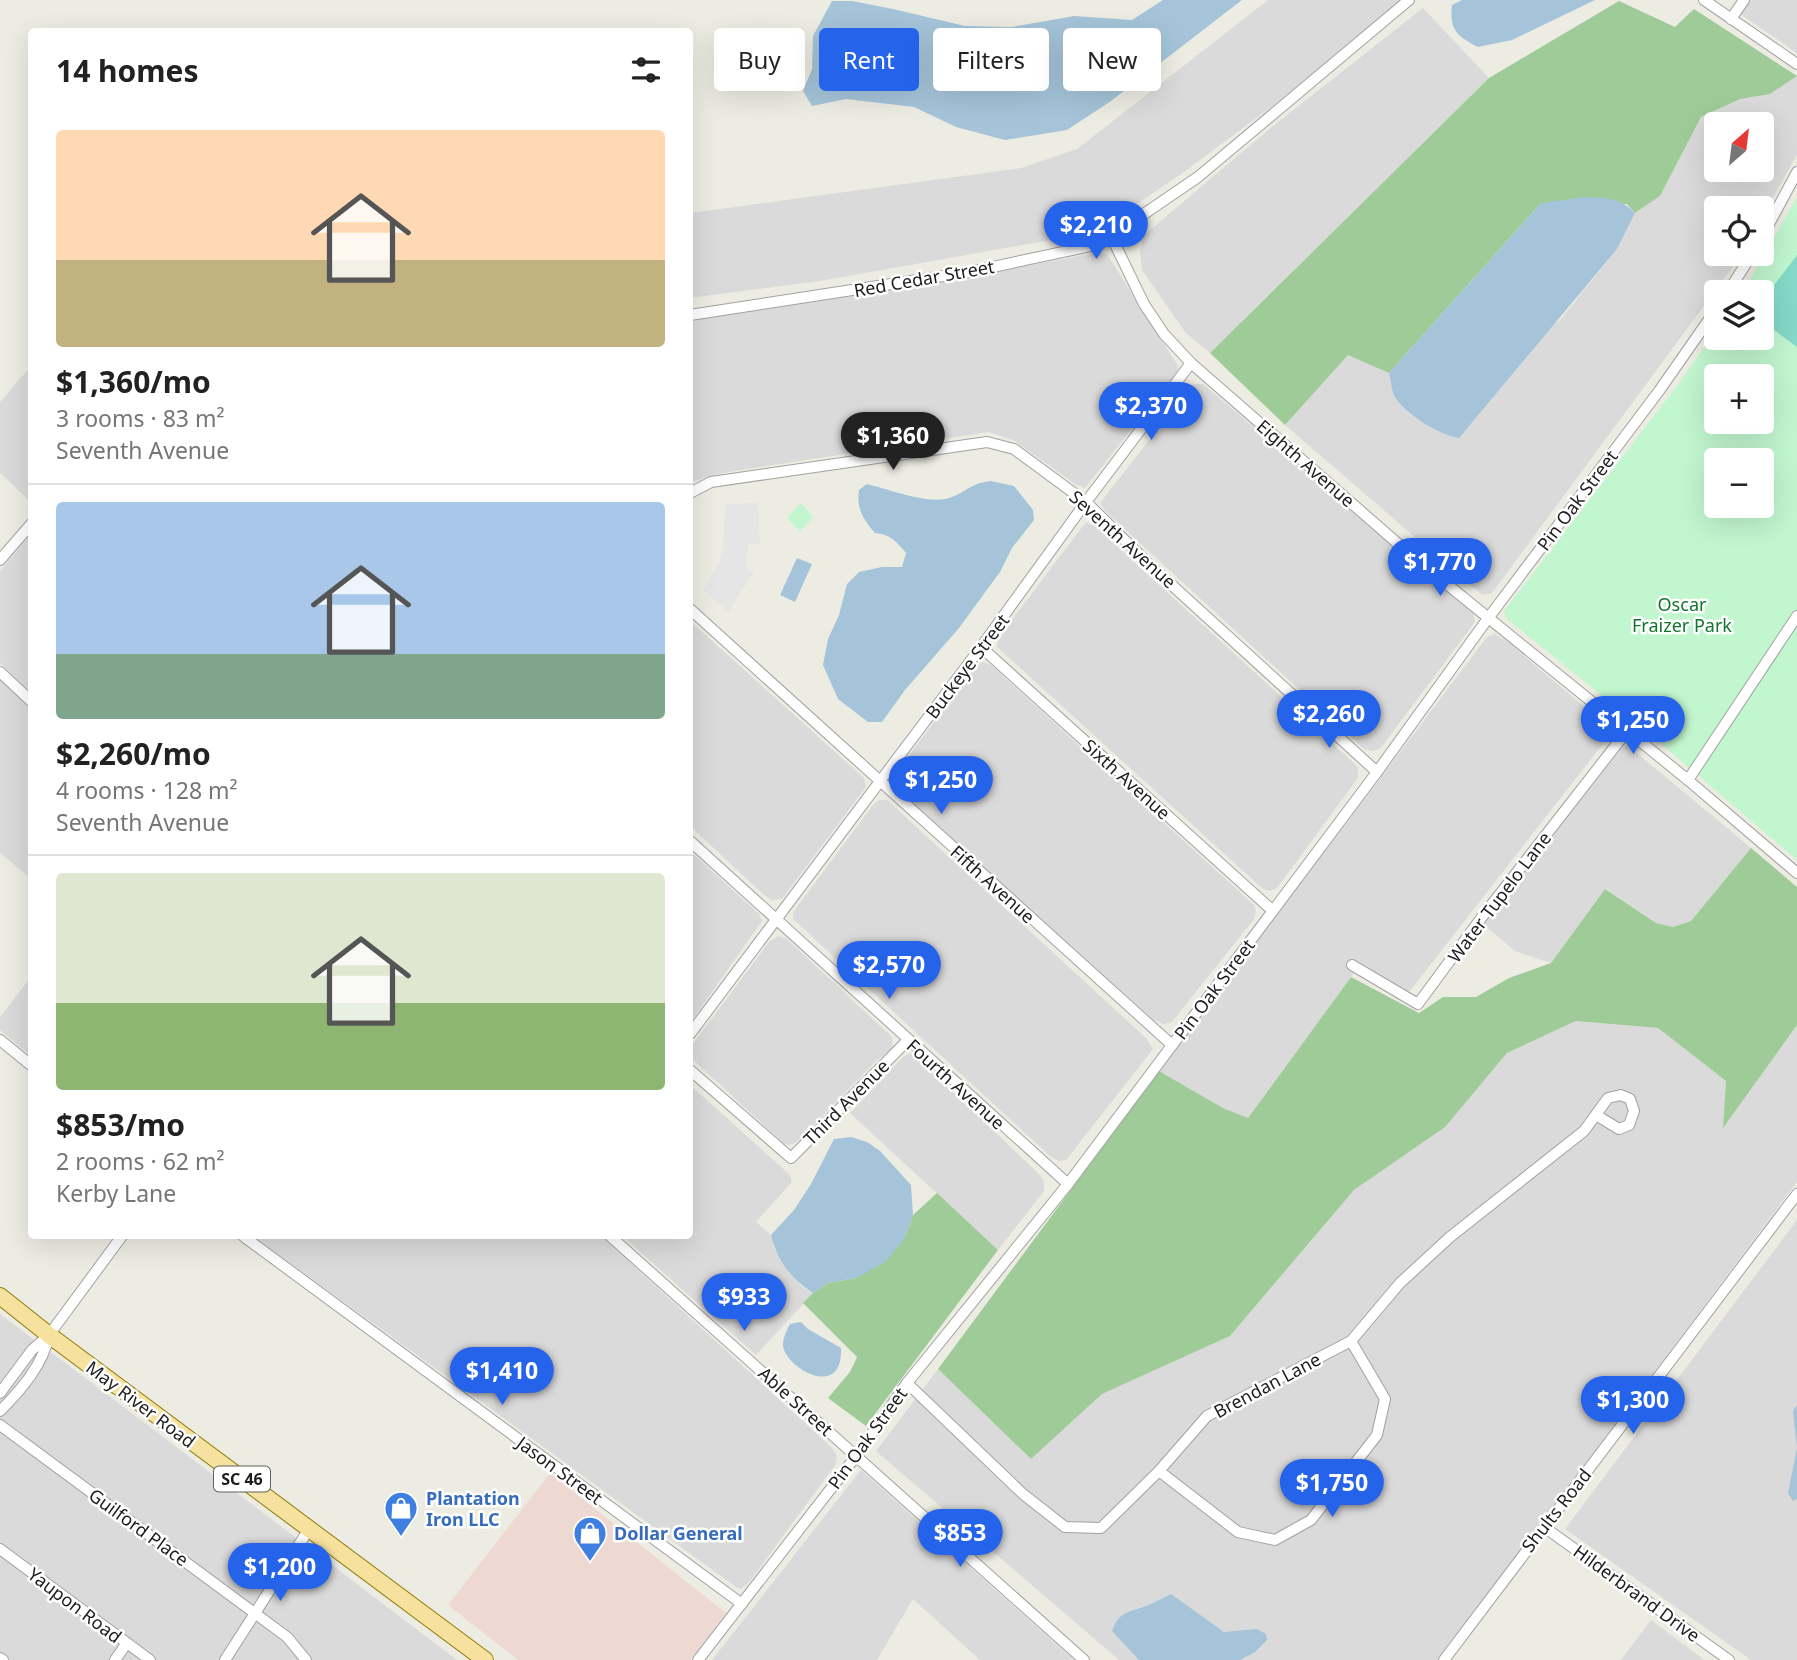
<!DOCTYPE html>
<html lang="en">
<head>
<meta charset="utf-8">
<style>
	body { margin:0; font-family:"Noto Sans",sans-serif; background:#f6f6f6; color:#222; height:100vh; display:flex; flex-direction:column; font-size:26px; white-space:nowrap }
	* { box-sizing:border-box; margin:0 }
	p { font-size:23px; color:#767676 }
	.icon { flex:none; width:38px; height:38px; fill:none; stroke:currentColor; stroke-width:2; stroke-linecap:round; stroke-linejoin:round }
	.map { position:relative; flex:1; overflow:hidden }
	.sheet { position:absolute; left:28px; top:28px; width:665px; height:1211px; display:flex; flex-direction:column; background:#fff; border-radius:7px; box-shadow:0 7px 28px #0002 }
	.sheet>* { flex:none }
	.top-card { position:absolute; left:714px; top:28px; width:665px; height:63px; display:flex; gap:14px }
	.needle { width:46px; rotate:28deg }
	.controls { position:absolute; left:1704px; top:112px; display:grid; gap:14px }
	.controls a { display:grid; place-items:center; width:70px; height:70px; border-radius:7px; background:#fff; box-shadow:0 7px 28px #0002; font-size:35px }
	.price { position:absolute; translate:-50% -60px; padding:0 16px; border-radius:24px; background:#2563eb; color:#fff; font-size:23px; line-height:46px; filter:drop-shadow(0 2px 4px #0008) }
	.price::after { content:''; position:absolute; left:50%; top:42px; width:21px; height:16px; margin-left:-10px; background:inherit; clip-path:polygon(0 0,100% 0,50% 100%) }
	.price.current { background:#222; color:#fff }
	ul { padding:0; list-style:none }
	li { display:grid; align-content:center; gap:14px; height:371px; padding:0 28px }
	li+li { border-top:2px solid #e0e0e0 }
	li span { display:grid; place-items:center; height:217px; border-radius:7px; color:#555 }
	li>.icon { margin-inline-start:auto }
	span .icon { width:126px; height:126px; fill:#fffc; stroke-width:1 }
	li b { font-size:30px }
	h2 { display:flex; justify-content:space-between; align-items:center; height:84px; padding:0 28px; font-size:30px }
	.pill { padding:0 24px; border-radius:7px; background:#fff; box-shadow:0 7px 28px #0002; font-size:24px; line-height:63px }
	.pill.current { background:#2563eb; color:#fff }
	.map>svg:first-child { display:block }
	.residential { fill:#dbdada; fill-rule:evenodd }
	.commercial { fill:#eed9d2 }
	.forest { fill:#9fcb99 }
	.park { fill:#c1f6cf; fill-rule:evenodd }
	.pitch { fill:#84d9c8 }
	.parking { fill:#e5e5e5 }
	.water { fill:#a5c4d9 }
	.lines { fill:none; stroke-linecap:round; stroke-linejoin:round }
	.minor-casing { stroke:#a1a1a1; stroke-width:12 }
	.primary-casing { stroke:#8e7b07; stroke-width:18 }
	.minor { stroke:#fff; stroke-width:10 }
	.primary { stroke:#f7e19e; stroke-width:16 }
	.labels { text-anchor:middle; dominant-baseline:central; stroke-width:5; stroke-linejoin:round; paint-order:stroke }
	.shield { fill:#fff; stroke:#616161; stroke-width:2 }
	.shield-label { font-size:16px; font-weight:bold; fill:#1d1d1d }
	.street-label { font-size:18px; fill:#1d1d1d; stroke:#fff }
	.park-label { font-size:18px; fill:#10752c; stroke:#fff }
	.shop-label { font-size:18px; font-weight:bold; fill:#366cbe; stroke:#fff; text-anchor:start }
</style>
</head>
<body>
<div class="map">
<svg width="1797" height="1660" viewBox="0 0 1797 1660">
	<rect width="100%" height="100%" fill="#edece3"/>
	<g class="residential">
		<polygon points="1268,0 1414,0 1184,172 1096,232 820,281 690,298 690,213 1021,168 1077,149"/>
		<polygon points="1750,0 1797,0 1797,53 1740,14"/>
		<polygon points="1423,8 1489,78 1210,353 1185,332 1142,270 1140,250 1143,236 1273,126"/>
		<path d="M1797,76V155L1762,217V208H1717V254H1742L1740,257L1492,593L1483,595L1474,588L1285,425L1348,354L1389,373L1396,400L1559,321L1617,249L1635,213L1660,196L1701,117L1740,99L1770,94ZM1717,124H1762V170H1717Z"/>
		<polygon points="1098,253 1107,254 1178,366 1177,372 1085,488 1075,484 1013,440 989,432 722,473 690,482 690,320 851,296"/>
		<polygon points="31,366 32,502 31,502 0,473 0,402"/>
		<polygon points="1193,384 1203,384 1473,613 1475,621 1469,630 1380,749 1372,751 1364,749 1105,511 1100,503"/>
		<polygon points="1086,522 1096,527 1358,767 1358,778 1277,888 1270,891 1263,889 997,647 998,638"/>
		<polygon points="31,534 31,692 0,663 0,571"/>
		<polygon points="690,621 864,778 866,787 782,899 772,900 764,895 690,826"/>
		<polygon points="1495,634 1509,643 1613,731 1409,992 1361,963 1248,1118 1223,1108 1159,1071 1487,637"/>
		<polygon points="982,662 991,665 1254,905 1256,911 1254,919 1171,1023 1163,1024 1153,1019 900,791 894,783 895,774 976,666"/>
		<polygon points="0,680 31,709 31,879 0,853"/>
		<polygon points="1627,745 1751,848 1691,921 1673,927 1656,923 1605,889 1551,963 1515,951 1483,924 1620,750"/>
		<polygon points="879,800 887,800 1147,1039 1153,1049 1066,1160 1059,1161 1051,1157 793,919 794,911 873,805"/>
		<polygon points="690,851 759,914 762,921 690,1023"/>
		<polygon points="778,936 786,938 892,1037 893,1048 877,1060 797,1142 790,1145 784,1144 690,1057 692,1045 769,942"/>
		<polygon points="31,977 31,1056 0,1030 0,1017"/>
		<polygon points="1576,1021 1658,1028 1726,1081 1724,1126 1797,1025 1797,1182 1438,1660 1119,1660 876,1451 938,1369 1031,1459 1102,1394 1230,1336 1354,1190 1444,1127 1507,1053"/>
		<polygon points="909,1053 917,1058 1039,1174 1044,1181 1044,1191 998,1250 850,1113 902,1058"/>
		<polygon points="690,1085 790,1175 792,1182 756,1222 771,1235 774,1249 801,1286 813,1293 756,1355 622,1236 690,1236"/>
		<polygon points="1797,1220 1797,1660 1751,1660 1565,1529"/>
		<polygon points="253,1236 601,1236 831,1447 837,1455 836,1464 750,1581 741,1589 736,1587"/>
		<polygon points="0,1314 100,1389 457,1660 0,1660"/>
		<polygon points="861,1470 1074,1660 980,1660 913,1599 877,1660 712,1660"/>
		<polygon points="1651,1620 1699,1656 1704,1660 1621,1660"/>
	</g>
	<polygon class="commercial" points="550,1473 726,1613 690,1660 518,1660 448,1605"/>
	<g class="forest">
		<polygon points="1619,1 1675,27 1694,9 1797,76 1770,94 1740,99 1701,117 1660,196 1635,213 1627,204 1541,203 1389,373 1348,355 1285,425 1210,353 1489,78"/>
		<polygon points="1751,848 1797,887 1797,1025 1723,1128 1726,1081 1658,1028 1576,1021 1507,1053 1445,1127 1354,1190 1230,1336 1102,1394 1031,1459 938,1369 1159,1071 1223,1108 1248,1118 1351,977 1419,1013 1443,997 1476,997 1509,978 1551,963 1605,889 1656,923 1673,927 1691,921"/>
		<polygon points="937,1193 998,1250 866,1426 828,1398 850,1372 857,1357 803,1303 813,1293 828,1283 856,1278 904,1239 913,1215"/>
	</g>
	<g class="park">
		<path d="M1797,197V860L1646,731L1507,619L1504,611L1676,387L1717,329V338H1762V292H1743ZM1717,376H1762V422H1717ZM1717,460H1762V506H1717Z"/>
		<polygon points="801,503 813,517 800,532 787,518"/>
	</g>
	<polygon class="pitch" points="1797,255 1797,347 1762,321 1762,301"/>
	<polygon class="parking" points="758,502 760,545 749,543 745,566 754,572 728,612 703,590 717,567 723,549 725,505"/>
	<g class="water">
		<polygon points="1163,0 1242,0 1111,101 1067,130 1005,140 956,127 914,107 846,99 812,106 803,91 812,69 813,36 832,1 852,1 893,9 965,26 1012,27 1074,16 1132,20"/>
		<path d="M1462,0H1595L1512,40L1478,47C1457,36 1449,30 1452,5Z"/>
		<path d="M1585,197C1605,198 1620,197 1635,213L1617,249L1459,438C1440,435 1409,416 1397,400C1392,394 1391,381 1389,373L1541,203Z"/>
		<path d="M991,481L1014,486L1033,510L1034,520L1012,548L1000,572L959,628L905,690L882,722H868L838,699L823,665L828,639L839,615L847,584L859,572L882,567H902L906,553C897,542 890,534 875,533C863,519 856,508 859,490L867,484C887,489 925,503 945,499C964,495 969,483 991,481Z"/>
		<polygon points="797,558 812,564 795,602 780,595"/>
		<path d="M851,1137L867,1142L880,1151L911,1185L913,1215L904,1239L885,1262L856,1278L828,1283L813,1293C792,1280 776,1259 771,1235L794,1210L811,1184L834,1139Z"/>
		<path d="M801,1322L808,1329L841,1348C843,1402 784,1367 783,1345C783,1338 787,1330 790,1324Z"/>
		<polygon points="1797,1405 1797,1499 1793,1501 1788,1493 1797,1448 1793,1411"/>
		<path d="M1171,1594L1224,1632L1257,1629L1266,1634L1267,1640L1255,1652L1240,1660H1139L1112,1631C1118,1614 1125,1613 1140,1608C1151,1605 1161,1599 1171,1594Z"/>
	</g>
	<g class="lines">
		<defs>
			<g id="minor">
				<polyline points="1704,0 1797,64"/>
				<polyline points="1731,19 1744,0"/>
				<polyline points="1111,236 1144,304 1164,334 1191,363 1411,555 1688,780 1797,873"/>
				<polyline points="1762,237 1797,172"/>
				<polyline points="1728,292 1752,254"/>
				<polyline points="690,315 969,272 1100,244 1198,177 1409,0"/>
				<polyline points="690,493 711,482 987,442 1014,449 1086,502 1152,567 1377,772"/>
				<polyline points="0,560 32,523"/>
				<polyline points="690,609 1172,1045"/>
				<polyline points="981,647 1273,911"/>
				<polyline points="0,672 32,702"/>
				<polyline points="1688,780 1797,616"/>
				<polyline points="690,841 1068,1184"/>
				<polyline points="1352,965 1418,1004 1482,917 1627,731"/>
				<polyline points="690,1034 981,647 1086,502 1191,363"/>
				<polyline points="0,1040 32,1066"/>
				<polyline points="690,1070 791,1158 908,1040"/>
				<polyline points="243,1236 742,1604"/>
				<polyline points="610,1236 1084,1660"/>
				<polyline points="907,1383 1023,1494 1065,1527 1101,1528 1159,1471 1207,1416 1351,1341 1400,1283 1450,1237 1584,1131 1608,1098 1621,1095 1630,1099 1634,1111 1629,1125 1619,1129 1596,1115"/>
				<polyline points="0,1393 32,1350 49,1335 122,1236"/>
				<path d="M0,1411C21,1390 43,1365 49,1335"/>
				<polyline points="0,1425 287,1637 306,1660"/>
				<polyline points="1159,1471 1238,1532 1275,1540 1311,1520 1377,1435 1385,1399 1351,1341"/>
				<polyline points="1544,1527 1729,1660"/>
				<polyline points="0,1549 150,1660"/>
				<polyline points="0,1658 3,1660"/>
				<polyline points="115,1660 127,1643"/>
				<polyline points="225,1660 309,1529"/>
				<polyline points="698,1660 857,1455 907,1383 1068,1184 1377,772 1489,617 1659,391 1717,308"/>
				<polyline points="1444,1660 1797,1194"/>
			</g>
			<polyline id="primary" points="0,1296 49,1335 485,1660"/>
		</defs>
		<use href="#minor" class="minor-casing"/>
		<use href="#primary" class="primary-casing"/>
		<use href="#minor" class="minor"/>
		<use href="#primary" class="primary"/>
	</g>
	<defs>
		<symbol id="shop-pin" viewBox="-11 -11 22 30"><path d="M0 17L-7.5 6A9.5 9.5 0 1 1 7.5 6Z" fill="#3f7fe0" stroke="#fff"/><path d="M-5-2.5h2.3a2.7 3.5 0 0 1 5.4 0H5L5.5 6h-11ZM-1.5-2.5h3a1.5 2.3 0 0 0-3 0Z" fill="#fff"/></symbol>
	</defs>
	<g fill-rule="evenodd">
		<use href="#shop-pin" x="382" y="1489" width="38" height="52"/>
		<use href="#shop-pin" x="571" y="1514" width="38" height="52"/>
	</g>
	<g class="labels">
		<rect class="shield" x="214" y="1466.5" width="56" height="25" rx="5"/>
		<g class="shield-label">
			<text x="242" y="1479">SC 46</text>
		</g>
		<g class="street-label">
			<text transform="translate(924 278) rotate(-10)">Red Cedar Street</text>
			<text transform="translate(1306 463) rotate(41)">Eighth Avenue</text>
			<text transform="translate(1577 500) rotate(-53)">Pin Oak Street</text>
			<text transform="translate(1123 539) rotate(42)">Seventh Avenue</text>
			<text transform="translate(967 666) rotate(-53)">Buckeye Street</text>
			<text transform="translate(1127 779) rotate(42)">Sixth Avenue</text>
			<text transform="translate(993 884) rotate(42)">Fifth Avenue</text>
			<text transform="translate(1499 897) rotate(-53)">Water Tupelo Lane</text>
			<text transform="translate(1214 989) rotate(-53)">Pin Oak Street</text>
			<text transform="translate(956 1084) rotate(42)">Fourth Avenue</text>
			<text transform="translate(846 1102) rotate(-45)">Third Avenue</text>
			<text transform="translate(1267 1385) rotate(-28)">Brendan Lane</text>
			<text transform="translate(796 1401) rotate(42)">Able Street</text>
			<text transform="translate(141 1404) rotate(37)">May River Road</text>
			<text transform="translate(867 1438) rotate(-54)">Pin Oak Street</text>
			<text transform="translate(560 1470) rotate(36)">Jason Street</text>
			<text transform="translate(1556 1510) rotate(-52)">Shults Road</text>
			<text transform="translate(139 1527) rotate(36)">Guilford Place</text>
			<text transform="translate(1637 1593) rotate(36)">Hilderbrand Drive</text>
			<text transform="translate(75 1605) rotate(37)">Yaupon Road</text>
		</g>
		<g class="park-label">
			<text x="1682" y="604">Oscar<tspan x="1682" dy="21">Fraizer Park</tspan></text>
		</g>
		<g class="shop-label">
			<text x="426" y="1498">Plantation<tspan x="426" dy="21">Iron LLC</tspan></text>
			<text x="614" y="1533">Dollar General</text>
		</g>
	</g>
</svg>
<div class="controls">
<a><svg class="needle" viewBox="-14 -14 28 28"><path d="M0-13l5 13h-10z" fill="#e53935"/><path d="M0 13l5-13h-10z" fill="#767676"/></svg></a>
<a><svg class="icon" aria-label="locate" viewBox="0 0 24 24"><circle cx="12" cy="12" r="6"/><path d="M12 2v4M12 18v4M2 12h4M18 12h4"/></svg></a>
<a><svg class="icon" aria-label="layers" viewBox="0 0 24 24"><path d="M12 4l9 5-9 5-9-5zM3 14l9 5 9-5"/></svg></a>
<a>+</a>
<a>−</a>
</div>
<b class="price" style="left:1096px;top:261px">$2,210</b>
<b class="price" style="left:1151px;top:442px">$2,370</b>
<b class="price current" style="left:893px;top:472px">$1,360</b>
<b class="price" style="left:1440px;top:598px">$1,770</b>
<b class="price" style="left:1329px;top:750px">$2,260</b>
<b class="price" style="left:1633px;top:756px">$1,250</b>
<b class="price" style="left:941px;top:816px">$1,250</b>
<b class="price" style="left:889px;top:1001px">$2,570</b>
<b class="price" style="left:744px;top:1333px">$933</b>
<b class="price" style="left:502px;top:1407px">$1,410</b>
<b class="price" style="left:1633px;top:1436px">$1,300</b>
<b class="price" style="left:1332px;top:1519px">$1,750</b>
<b class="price" style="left:960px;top:1569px">$853</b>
<b class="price" style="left:280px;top:1603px">$1,200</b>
<div class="top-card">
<a class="pill">Buy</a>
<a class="pill current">Rent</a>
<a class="pill">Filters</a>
<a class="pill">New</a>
</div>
<section class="sheet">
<h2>14 homes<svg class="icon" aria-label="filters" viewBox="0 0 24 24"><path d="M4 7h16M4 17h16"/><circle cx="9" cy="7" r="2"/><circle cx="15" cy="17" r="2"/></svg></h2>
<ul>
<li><span style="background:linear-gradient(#ffd9b3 60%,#c2b280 0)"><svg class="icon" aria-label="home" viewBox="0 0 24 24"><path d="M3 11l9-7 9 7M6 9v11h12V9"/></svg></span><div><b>$1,360/mo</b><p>3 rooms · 83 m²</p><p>Seventh Avenue</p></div></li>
<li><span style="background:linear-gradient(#a9c7e8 70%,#7fa58c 0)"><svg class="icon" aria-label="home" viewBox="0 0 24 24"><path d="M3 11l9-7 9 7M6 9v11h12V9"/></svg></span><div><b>$2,260/mo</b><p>4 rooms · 128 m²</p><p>Seventh Avenue</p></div></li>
<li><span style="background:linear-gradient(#dfe7d0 60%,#8fb573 0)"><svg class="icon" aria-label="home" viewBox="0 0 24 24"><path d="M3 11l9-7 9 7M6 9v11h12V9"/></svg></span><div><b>$853/mo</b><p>2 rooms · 62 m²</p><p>Kerby Lane</p></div></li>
</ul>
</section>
</div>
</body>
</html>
